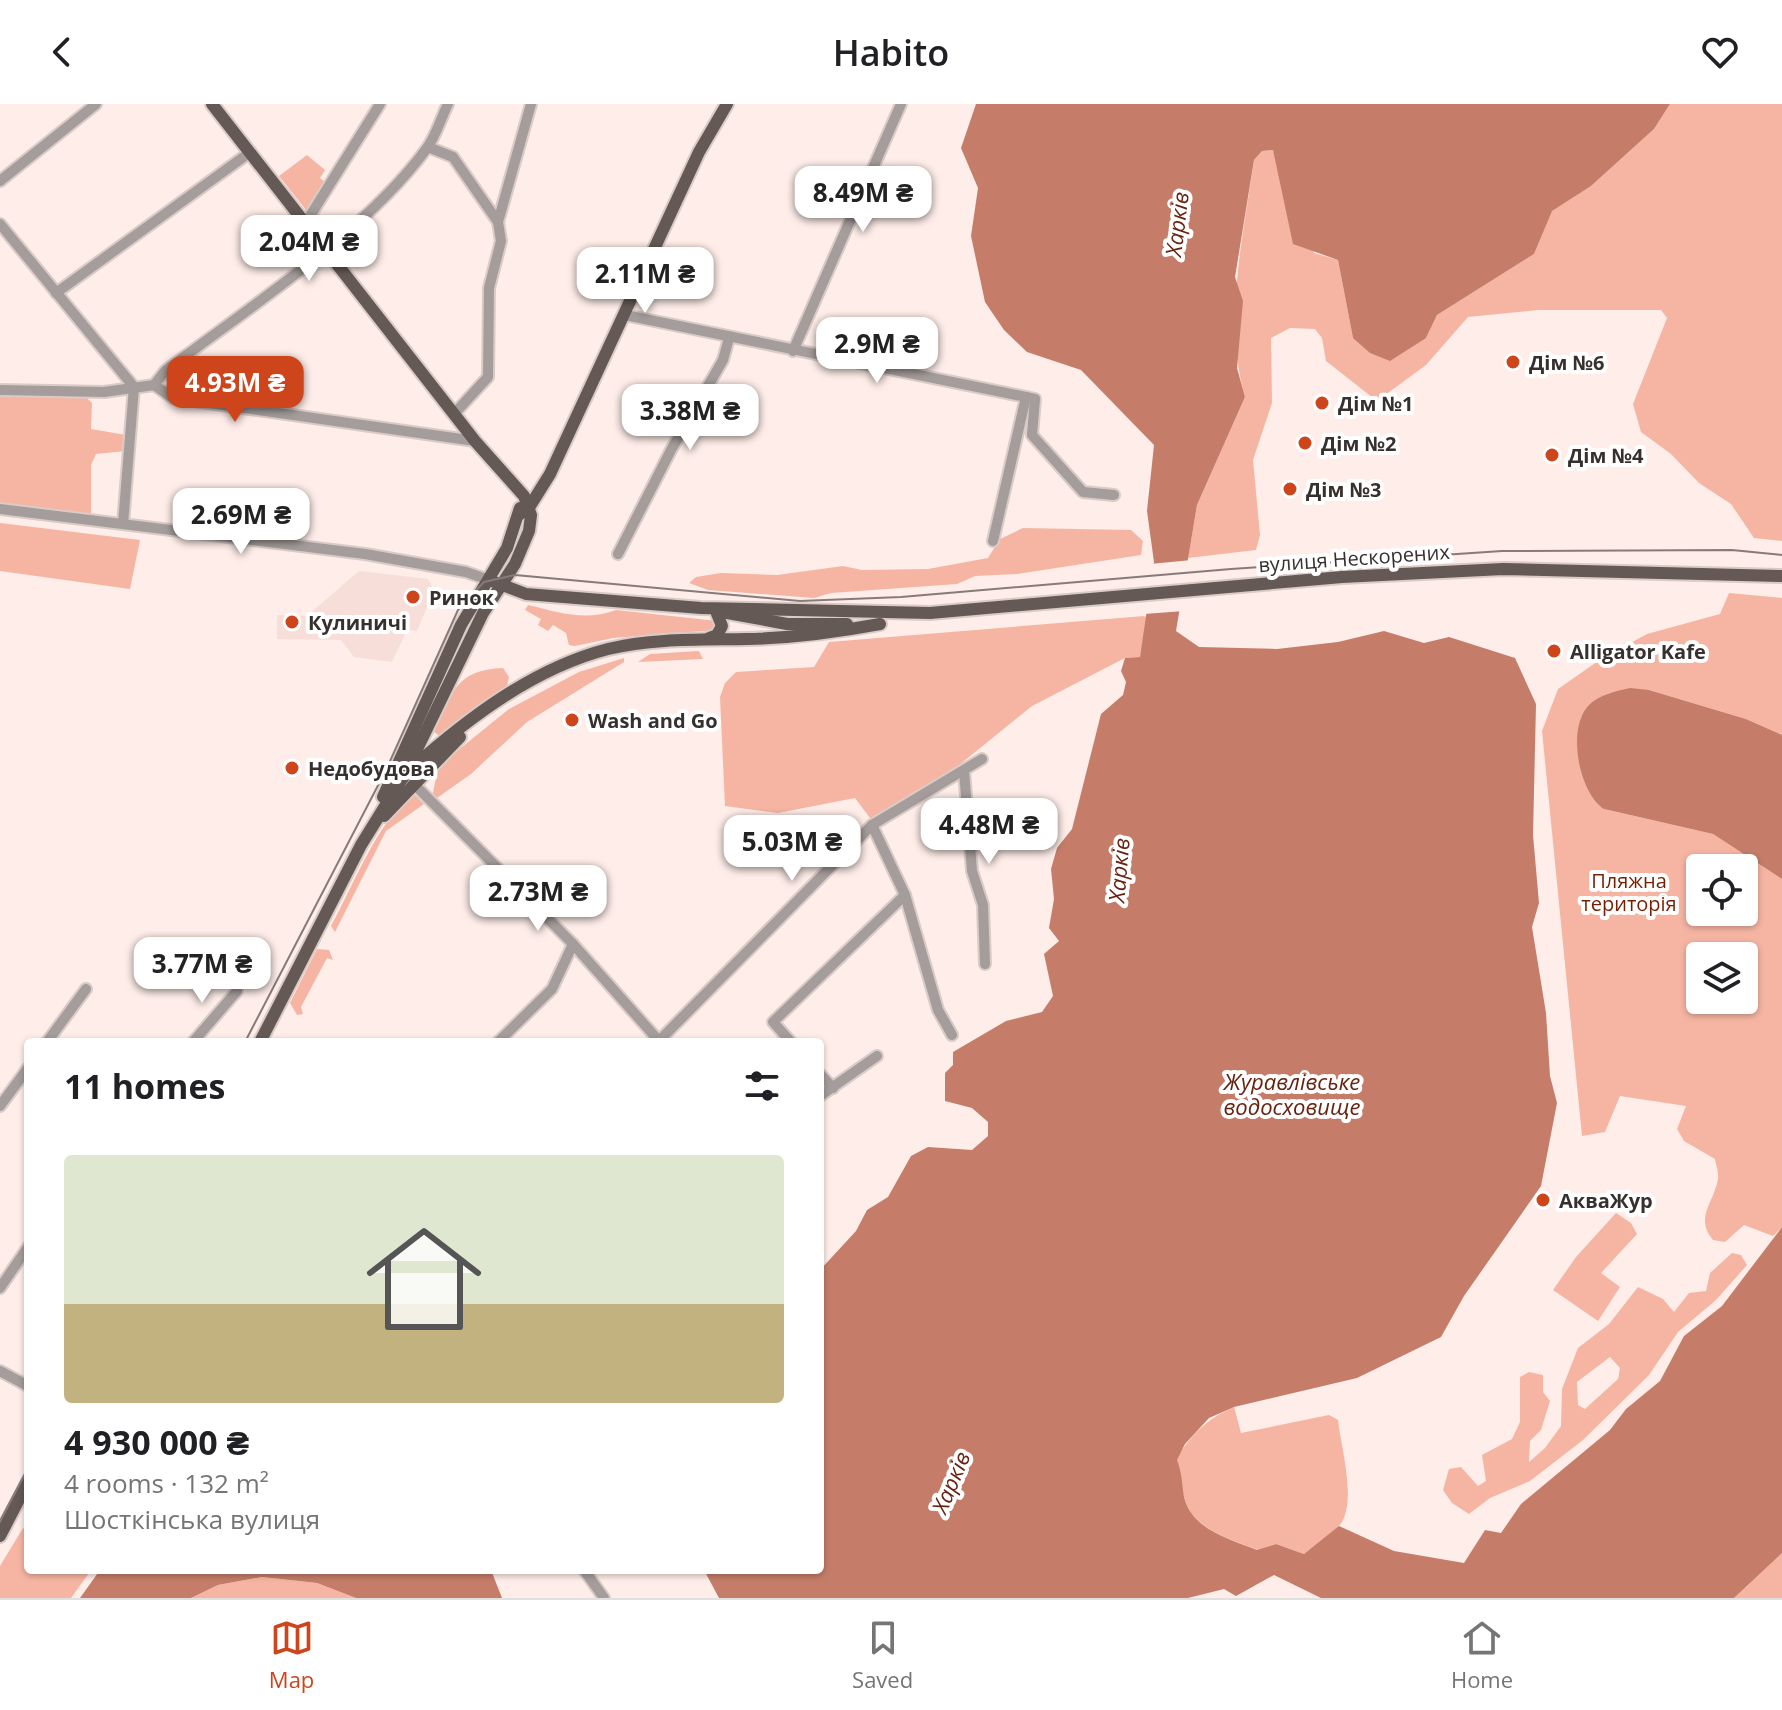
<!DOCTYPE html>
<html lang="en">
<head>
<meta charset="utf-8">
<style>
	body { margin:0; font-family:"Open Sans",sans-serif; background:#f6f6f6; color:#202124; height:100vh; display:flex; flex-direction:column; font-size:30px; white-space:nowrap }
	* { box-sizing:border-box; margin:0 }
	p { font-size:26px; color:#757577 }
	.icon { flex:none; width:44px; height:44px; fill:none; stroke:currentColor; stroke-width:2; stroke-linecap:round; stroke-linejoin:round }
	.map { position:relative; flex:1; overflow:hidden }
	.sheet { position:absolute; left:24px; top:934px; width:800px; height:536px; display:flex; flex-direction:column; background:#fff; border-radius:8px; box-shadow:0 2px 6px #0004 }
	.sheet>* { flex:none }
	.buttons { position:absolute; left:1686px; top:750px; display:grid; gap:16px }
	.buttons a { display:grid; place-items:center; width:72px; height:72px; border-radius:8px; background:#fff; box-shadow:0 2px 6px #0004; font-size:40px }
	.price { position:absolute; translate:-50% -68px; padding:0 18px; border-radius:16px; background:#fff; color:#222; font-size:26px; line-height:52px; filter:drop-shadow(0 2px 4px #0008) }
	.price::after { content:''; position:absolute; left:50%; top:48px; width:24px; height:18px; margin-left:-12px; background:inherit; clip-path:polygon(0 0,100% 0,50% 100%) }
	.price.current { background:#ce451c; color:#fff }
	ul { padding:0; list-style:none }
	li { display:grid; align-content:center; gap:16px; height:424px; padding:0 40px }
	li span { display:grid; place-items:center; height:248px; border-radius:8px; color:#555 }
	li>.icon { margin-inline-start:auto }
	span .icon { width:144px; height:144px; fill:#fffc; stroke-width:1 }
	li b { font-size:34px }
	h2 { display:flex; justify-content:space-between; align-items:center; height:96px; padding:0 40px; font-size:34px }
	header { display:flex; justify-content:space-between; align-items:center; height:104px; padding:0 40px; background:#fff; font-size:36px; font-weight:600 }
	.menu { display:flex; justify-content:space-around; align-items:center; height:112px; border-top:2px solid #e0e0e0; background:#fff; font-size:22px; color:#757577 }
	.menu a { display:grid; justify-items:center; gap:4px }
	.menu .current { color:#ce451c }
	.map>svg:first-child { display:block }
	.built { fill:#f7ded8 }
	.green { fill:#f6b5a3; fill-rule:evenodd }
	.water { fill:#c57d69 }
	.pier { fill:#feede9 }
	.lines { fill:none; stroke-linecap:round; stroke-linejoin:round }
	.minor-casing { stroke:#dacbc7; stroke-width:14 }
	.major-casing { stroke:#dacbc7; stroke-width:16 }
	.minor { stroke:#a49d9b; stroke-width:10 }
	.major { stroke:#645955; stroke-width:12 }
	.tram { stroke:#867b79; stroke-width:2 }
	.poi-dot { fill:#ce451c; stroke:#fff; stroke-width:3 }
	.labels { text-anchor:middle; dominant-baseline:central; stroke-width:8; stroke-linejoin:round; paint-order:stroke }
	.poi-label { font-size:20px; font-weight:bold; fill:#36302e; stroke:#fff; text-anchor:start }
	.street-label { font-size:20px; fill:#36302e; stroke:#fff }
	.park-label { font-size:20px; fill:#771f03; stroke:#fff }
	.water-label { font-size:22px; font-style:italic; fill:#672411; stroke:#fff }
</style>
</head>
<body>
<header><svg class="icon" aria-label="back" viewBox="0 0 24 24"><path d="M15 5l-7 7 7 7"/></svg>Habito<svg class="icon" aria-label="heart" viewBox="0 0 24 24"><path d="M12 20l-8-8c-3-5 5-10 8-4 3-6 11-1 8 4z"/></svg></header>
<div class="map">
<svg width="1782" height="1494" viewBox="0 0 1782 1494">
	<rect width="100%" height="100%" fill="#feede9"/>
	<polygon class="built" points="359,467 428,475 434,486 417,527 407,526 392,558 354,553 341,536 277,535 277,511 307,512"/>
	<g class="green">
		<path d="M1670,0H1782V437L1754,434L1731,400L1699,379L1671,350L1641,328L1633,300L1667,214L1661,206H1538L1468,213L1426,261L1377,297L1326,257L1322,234L1315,225L1290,224L1271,234L1272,299L1253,356L1260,431L1256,446L1188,454L1197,401L1245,293C1223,215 1243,135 1254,56L1262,47L1273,46L1314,149L1338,156L1353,234H1426L1437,211L1534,150L1551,107L1591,82L1654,25Z"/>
		<polygon points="307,51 325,66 320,74 325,78 306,106 279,72"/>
		<polygon points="0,291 84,291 92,299 91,325 126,331 125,347 96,350 91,361 91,412 0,402"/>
		<polygon points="0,419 140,436 130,485 0,467"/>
		<polygon points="1023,424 1131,426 1143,437 1141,451 1017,470 975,472 957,480 831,489 814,494 708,486 689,479 696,473 721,469 777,471 843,462 862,466 928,465 988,454 1000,435"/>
		<path d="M1729,489L1782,494V631L1746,615L1649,586L1581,613L1579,655L1604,705L1713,730L1782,775V1123L1773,1132L1744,1121L1725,1138L1713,1136C1694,1113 1714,1099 1718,1075C1719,1069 1716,1061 1715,1055L1684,1037L1677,1025L1686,1002L1620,992L1605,1028L1582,1032L1542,627L1558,585L1601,555L1647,530L1720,510ZM1700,764H1744V808H1700ZM1700,852H1744V896H1700Z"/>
		<path d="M528,501C558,508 585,518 616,506L717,517L716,526L613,534L575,542L569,541L566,529L553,521L548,527L538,521L541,515L525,506Z"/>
		<polygon points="1144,512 1148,514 1140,553 1125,554 1032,602 932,683 873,718 855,694 778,709 725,702 720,593 725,579 736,568 814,563 829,538"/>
		<polygon points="699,547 703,555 638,558 650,550"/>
		<polygon points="624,554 624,558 527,618 471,670 437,694 432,694 437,668 457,647 509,605 579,568"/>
		<path d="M503,564L509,573L507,582L441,633L434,628C451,589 456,566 503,564Z"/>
		<path d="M413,689L424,700L386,727L335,828L331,822C353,782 378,717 413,689Z"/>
		<polygon points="317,845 329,846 333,856 327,854 301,903 303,910 297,911 290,899"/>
		<polygon points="1616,1109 1631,1119 1637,1130 1601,1169 1620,1183 1598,1217 1553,1186 1576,1153"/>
		<path d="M1732,1149L1741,1151L1747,1161L1716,1196L1678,1228L1649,1271L1583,1336L1530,1377L1490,1394L1469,1410L1452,1399L1443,1386L1449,1365L1461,1363L1478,1382L1486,1377L1482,1351L1512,1335L1520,1318V1273L1529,1268L1543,1271V1288L1550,1297L1541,1326L1530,1337L1529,1358L1545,1344L1561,1322L1562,1285L1578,1244L1609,1220L1638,1183L1663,1195L1674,1208L1689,1189L1706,1187L1710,1169ZM1610,1253L1620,1264L1618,1275L1585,1305L1578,1301L1577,1278Z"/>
		<path d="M1234,1303L1241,1329L1329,1311L1338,1316C1341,1343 1358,1401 1339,1422C1329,1433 1315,1441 1304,1450L1276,1440L1258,1446C1231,1435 1192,1426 1184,1393C1181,1380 1182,1369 1176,1356C1191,1330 1207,1315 1234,1303Z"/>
		<polygon points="23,1424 28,1427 28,1466 87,1466 89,1469 71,1494 0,1494 0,1462"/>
		<polygon points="1782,1449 1782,1494 1734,1494"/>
		<polygon points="262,1473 317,1479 356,1494 191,1494 218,1481"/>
	</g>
	<g class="water">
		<path d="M976,0H1670L1654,25L1591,82L1552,107L1534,150L1437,211L1426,234L1390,257L1370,249L1353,234L1338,156L1293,140L1273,46L1262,47L1254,56L1235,173L1243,197L1237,264L1245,293L1197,401L1176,527L1199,543L1277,545L1338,538L1384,527L1424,539L1449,533L1515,554L1536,600L1533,731L1539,799L1532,823L1546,909L1550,972L1557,999L1541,1082L1464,1192L1441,1233L1357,1274L1234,1303L1209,1314L1185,1340L1177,1356C1182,1369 1182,1380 1184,1393C1192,1426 1230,1435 1257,1446L1276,1440L1304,1450L1339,1422L1394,1447L1464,1459L1485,1426L1501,1429L1521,1400L1610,1326L1626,1305L1660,1277L1684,1232L1722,1202L1782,1123V1449L1734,1494H1321L1274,1471L1236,1492L1224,1485L1188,1494H719L704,1466H820V1166L856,1127L867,1106L888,1093L911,1052L928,1043L972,1046L988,1032V1018L972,1004L945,997V969L953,961V948L1006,917L1042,908L1053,892L1044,850L1059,837L1049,824L1054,795L1051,765L1057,744L1072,725L1101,610L1123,591L1126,578L1121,567L1125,554L1140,553L1154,458L1147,407L1154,341L1081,266L1027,248L1004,226L985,198L971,132L978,84L961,44Z"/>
		<path d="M1630,584L1649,586L1746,615L1782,631V775L1713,730L1604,705C1579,689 1566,624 1589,601C1599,591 1616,587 1630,584Z"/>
		<polygon points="100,1466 491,1466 502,1494 356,1494 317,1479 262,1473 218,1481 191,1494 80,1494"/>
	</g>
	<polygon class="pier" points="1192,456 1184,507 1144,510 1150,460"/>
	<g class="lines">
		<defs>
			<g id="minor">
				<polyline points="428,43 453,53 498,118 501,137 489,184 488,273 454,310"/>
				<polyline points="0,77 96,0"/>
				<polyline points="498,118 531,0"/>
				<polyline points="0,120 134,283 123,420"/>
				<polyline points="305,120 380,0"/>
				<polyline points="56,189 249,49"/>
				<polyline points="625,211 1026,293 993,437"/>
				<polyline points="793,247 901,0"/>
				<path d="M154,281L165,267C247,205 367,127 427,44C436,32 441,14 448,0"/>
				<polyline points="0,286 104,288 154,281 173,294 475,337"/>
				<polyline points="1026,293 1035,295 1032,331 1083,388 1114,391"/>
				<polyline points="0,405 365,450 466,468 489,476"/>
				<polyline points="618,450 671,346 723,256 729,234"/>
				<polyline points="964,667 972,767 983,801 985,860"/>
				<polyline points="409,675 573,840 659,937"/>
				<polyline points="872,721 905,791 938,906 952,931"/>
				<polyline points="47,938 86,885"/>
				<polyline points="193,938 237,887"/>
				<polyline points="498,938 552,885 573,840"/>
				<polyline points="658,938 872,721 982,655"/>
				<polyline points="791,938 773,918 905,791"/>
				<polyline points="820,970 833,984"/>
				<polyline points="820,992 877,952"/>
				<polyline points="0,1002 28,964"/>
				<polyline points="0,1184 28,1143"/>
				<polyline points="0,1267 28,1282"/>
				<polyline points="584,1466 604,1494"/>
			</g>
			<g id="major">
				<polyline points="212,0 475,337 524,392 531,411 529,427 515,460 483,509 405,670 361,741 260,938"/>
				<polyline points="520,410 530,402 550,370 699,48 727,0"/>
				<polyline points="489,476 526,490 701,504 930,509 1342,473 1503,465 1782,472"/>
				<polyline points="722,508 787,520 847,520"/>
				<polyline points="709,534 717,531 722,522 716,507"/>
				<path d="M412,664C468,614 534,564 608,545C654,534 701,536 747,535C792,534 837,528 880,520"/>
				<polyline points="383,693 461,521 507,444 520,404"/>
				<polyline points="384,712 460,633"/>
				<polyline points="0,1432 28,1378"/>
			</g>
		</defs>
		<use href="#minor" class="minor-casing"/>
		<use href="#major" class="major-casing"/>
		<use href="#minor" class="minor"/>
		<use href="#major" class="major"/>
		<g class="tram">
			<polyline points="245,938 386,666 458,506 484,478 515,471 800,497 901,493 1231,465 1502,447 1732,446 1782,451"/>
			<polyline points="0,1417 28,1364"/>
		</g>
	</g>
	<g class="poi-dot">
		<circle cx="1513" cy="258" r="8"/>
		<circle cx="1322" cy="299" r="8"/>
		<circle cx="1305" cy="339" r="8"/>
		<circle cx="1552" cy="351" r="8"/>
		<circle cx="1290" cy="385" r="8"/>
		<circle cx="413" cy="493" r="8"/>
		<circle cx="292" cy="518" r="8"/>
		<circle cx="1554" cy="547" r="8"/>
		<circle cx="572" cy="616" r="8"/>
		<circle cx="292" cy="664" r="8"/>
		<circle cx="1543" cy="1096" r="8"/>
	</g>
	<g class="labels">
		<g class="poi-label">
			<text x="1529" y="258">Дім №6</text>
			<text x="1338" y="299">Дім №1</text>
			<text x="1321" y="339">Дім №2</text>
			<text x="1568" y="351">Дім №4</text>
			<text x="1306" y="385">Дім №3</text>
			<text x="429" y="493">Ринок</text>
			<text x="308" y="518">Кулиничі</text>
			<text x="1570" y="547">Alligator Kafe</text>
			<text x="588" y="616">Wash and Go</text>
			<text x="308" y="664">Недобудова</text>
			<text x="1559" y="1096">АкваЖур</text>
		</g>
		<g class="street-label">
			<text transform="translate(1354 454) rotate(-4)">вулиця Нескорених</text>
		</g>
		<g class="park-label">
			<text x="1629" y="776">Пляжна<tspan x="1629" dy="23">територія</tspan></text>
		</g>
		<g class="water-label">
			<text transform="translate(1176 120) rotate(-83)">Харків</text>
			<text transform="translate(1118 766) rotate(-85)">Харків</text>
			<text x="1292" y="977">Журавлівське<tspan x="1292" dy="25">водосховище</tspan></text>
			<text transform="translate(950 1378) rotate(-67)">Харків</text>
		</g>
	</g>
</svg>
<div class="buttons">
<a><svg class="icon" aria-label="locate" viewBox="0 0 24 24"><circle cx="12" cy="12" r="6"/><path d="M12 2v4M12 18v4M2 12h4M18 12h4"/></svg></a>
<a><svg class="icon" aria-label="layers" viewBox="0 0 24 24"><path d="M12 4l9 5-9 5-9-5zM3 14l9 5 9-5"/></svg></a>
</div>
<b class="price" style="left:863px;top:130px">8.49M ₴</b>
<b class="price" style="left:309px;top:179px">2.04M ₴</b>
<b class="price" style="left:645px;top:211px">2.11M ₴</b>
<b class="price" style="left:877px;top:281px">2.9M ₴</b>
<b class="price current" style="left:235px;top:320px">4.93M ₴</b>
<b class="price" style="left:690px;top:348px">3.38M ₴</b>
<b class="price" style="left:241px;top:452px">2.69M ₴</b>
<b class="price" style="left:989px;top:762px">4.48M ₴</b>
<b class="price" style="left:792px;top:779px">5.03M ₴</b>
<b class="price" style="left:538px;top:829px">2.73M ₴</b>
<b class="price" style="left:202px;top:901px">3.77M ₴</b>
<section class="sheet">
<h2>11 homes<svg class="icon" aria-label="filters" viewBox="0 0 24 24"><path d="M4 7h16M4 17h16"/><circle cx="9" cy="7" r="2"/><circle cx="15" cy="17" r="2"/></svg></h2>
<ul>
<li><span style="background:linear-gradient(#dfe7d0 60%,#c2b280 0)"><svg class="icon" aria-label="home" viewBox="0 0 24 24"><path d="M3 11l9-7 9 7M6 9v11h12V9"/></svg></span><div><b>4 930 000 ₴</b><p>4 rooms · 132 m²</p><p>Шосткінська вулиця</p></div></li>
</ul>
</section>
</div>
<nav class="menu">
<a class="current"><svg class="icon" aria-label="map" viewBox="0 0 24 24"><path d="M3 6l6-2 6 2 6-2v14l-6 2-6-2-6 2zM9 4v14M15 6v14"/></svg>Map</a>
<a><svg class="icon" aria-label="saved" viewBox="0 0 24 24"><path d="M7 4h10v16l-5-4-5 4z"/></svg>Saved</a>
<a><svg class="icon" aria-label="home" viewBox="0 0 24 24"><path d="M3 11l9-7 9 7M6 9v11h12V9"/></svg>Home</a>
</nav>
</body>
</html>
